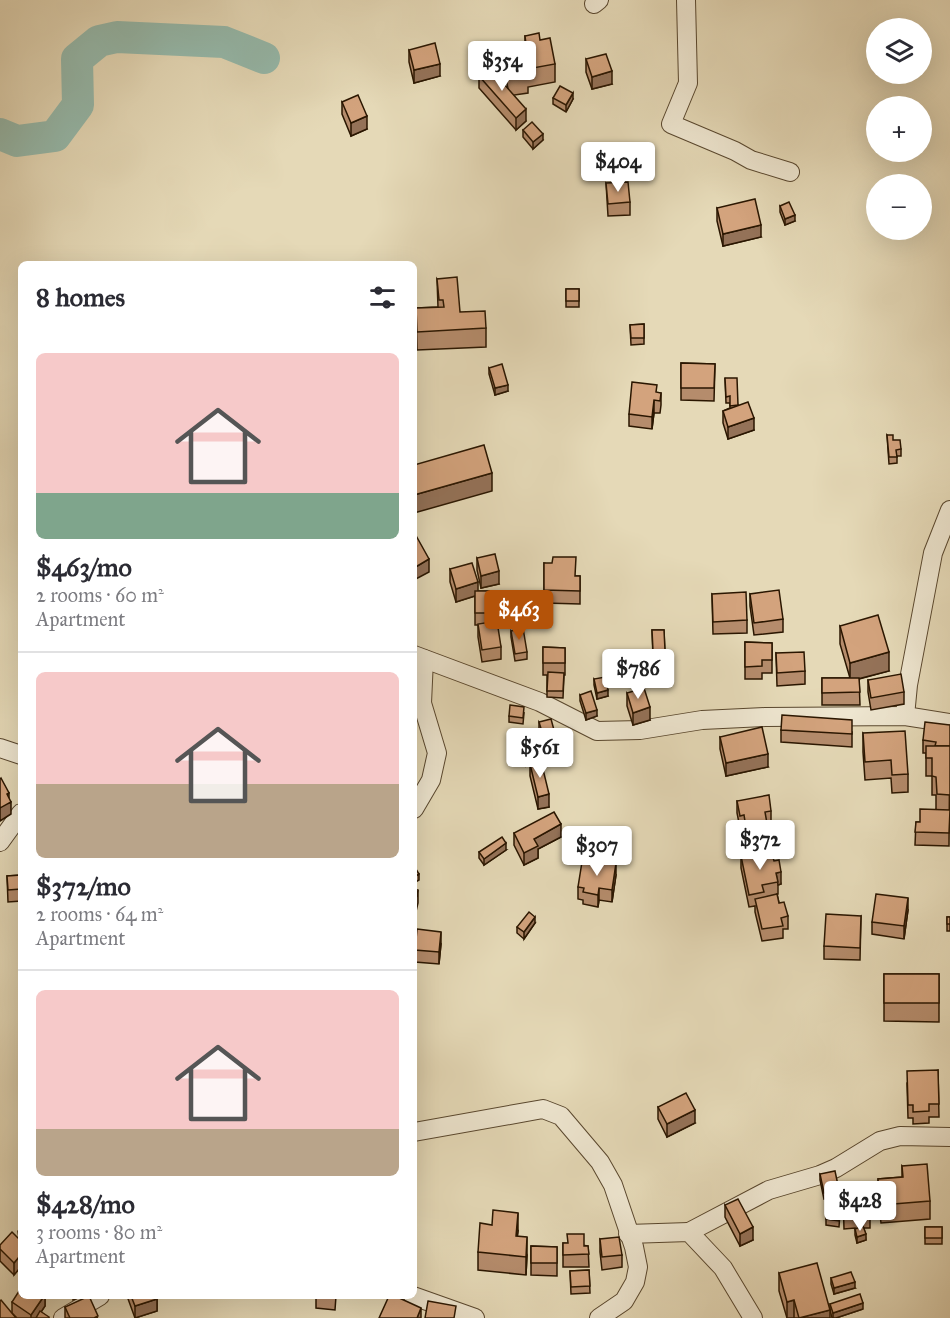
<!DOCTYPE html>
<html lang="en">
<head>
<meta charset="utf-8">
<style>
	body { margin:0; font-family:"IM FELL Great Primer",serif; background:#f2f2f3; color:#2b2b33; height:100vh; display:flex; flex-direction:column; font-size:22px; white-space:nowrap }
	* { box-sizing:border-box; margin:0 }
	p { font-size:20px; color:#7c7c81 }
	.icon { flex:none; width:33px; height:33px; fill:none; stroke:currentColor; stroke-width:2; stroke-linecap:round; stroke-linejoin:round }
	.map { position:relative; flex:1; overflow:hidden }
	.panel { position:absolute; left:18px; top:261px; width:399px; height:1038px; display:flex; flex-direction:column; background:#fff; border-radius:9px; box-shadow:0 6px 24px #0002 }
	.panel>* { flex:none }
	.controls { position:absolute; left:866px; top:18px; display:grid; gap:12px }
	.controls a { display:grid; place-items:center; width:66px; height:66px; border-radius:50%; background:#fff; box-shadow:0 6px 24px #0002; font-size:30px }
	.price { position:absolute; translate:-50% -51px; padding:0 14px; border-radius:6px; background:#fff; color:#222; font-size:20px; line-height:39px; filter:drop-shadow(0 2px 3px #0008) }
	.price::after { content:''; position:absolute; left:50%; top:36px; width:18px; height:14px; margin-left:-9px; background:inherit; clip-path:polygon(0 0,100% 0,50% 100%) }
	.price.current { background:#b45309; color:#fff }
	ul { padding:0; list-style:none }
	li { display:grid; align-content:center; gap:12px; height:318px; padding:0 18px }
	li+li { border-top:2px solid #e1e1e2 }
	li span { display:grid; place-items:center; height:186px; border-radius:9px; color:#555 }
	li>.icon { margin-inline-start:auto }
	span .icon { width:108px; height:108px; fill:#fffc; stroke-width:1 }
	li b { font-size:26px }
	h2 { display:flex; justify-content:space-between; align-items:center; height:72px; padding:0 18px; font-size:26px }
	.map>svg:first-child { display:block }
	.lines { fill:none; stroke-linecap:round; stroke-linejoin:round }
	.river { stroke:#96baac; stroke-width:32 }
	.street-casing { stroke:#59472e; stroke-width:20 }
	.street { stroke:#eee6d0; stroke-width:18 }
	.wall { fill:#b58c6c; stroke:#2a1600; stroke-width:1.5 }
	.shaded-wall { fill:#947258; stroke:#2a1600; stroke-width:1.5 }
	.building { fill:#d3a37d; stroke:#2a1600; stroke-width:1.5 }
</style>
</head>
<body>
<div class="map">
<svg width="950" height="1318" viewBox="0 0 950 1318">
	<rect width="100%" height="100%" fill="#e5d9b7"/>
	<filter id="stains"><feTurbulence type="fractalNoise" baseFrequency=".00333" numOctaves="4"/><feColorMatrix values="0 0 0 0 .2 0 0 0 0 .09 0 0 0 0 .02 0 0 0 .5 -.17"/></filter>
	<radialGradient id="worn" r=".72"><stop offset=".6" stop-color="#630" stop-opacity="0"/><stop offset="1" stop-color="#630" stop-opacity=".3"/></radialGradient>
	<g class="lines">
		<polyline class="river" points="0,134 17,141 55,136 78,105 77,59 99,41 117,37 224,42 264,58"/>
		<defs>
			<g id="street">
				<polyline points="686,0 688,83 671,124 735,151 751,160 790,172"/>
				<polyline points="594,4 599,0"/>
				<polyline points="414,655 540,702 597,731 640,730 702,720 765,717 905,716 950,723"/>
				<polyline points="905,716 908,685 933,553 950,510"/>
				<polyline points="0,748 21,755"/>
				<polyline points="414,809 431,780 437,753 422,703 424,659"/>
				<polyline points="0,842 21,813"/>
				<polyline points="414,1132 543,1109 561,1116 600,1162 613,1185 634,1247 638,1267 635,1282 624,1301 599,1318"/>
				<polyline points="689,1232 769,1190 820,1175 836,1168 880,1141 900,1136 950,1137"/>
				<polyline points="628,1234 689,1232 723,1268 753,1318"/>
				<polyline points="413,1296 475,1318"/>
				<polyline points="63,1318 100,1296"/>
			</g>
		</defs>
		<use href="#street" class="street-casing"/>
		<use href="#street" class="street"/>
	</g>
	<g class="wall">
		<polygon points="525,36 540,40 555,64 555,82 528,87 528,93 514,95 526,121 516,130 479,88 479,76 508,89 503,62 503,44 515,46 525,44"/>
		<polygon points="409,50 440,76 414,83 409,62"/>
		<polygon points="586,59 612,84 592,89 586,72"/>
		<polygon points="553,98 573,99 566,112 553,104"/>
		<polygon points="342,102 367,129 351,136 342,114"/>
		<polygon points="523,130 543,140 533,149 523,137"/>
		<polygon points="606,183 630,202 630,215 608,216"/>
		<polygon points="780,206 795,221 785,225 780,212"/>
		<polygon points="717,208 761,237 723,246 717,221"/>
		<polygon points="437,279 460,312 486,328 486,347 417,350 416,308 438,307"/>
		<rect x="566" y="289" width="13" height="18"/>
		<polygon points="644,324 644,344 631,345 630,325"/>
		<polygon points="681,363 715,364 714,401 681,400"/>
		<polygon points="489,368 508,391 495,395 489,374"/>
		<polygon points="725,378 738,405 754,430 728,439 723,423 723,411 730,408 730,403 726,403"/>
		<polygon points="657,393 661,393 661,405 660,413 654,413 652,429 629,426 629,414"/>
		<polygon points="887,435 901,449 901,456 897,456 897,463 889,464"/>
		<polygon points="477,558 499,584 481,588 477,570"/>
		<polygon points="544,563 576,576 580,576 580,604 544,603"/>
		<polygon points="450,569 478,591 494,591 494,621 501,647 501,659 482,662 478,637 478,625 475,625 475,596 456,602 450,582"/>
		<polygon points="712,594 747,620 747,633 713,634"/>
		<polygon points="750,594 783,619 783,632 754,635 750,606"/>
		<polygon points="840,626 889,671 859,679 860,705 822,705 822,678 850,678 840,644"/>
		<polygon points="652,630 664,630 665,657 653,657"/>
		<polygon points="511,631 527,652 527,659 515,661 511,637"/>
		<polygon points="745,642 772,643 772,673 762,673 762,679 745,679"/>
		<polygon points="543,647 565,648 565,675 564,675 563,698 547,697 547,675 543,675"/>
		<polygon points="776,653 805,671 805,684 777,686"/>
		<polygon points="594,679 608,696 597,699 594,685"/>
		<polygon points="868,680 904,692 904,704 871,710 868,692"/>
		<polygon points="627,693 650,720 633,725 627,706"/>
		<polygon points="580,695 597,716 586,720 580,701"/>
		<polygon points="524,713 523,724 509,722 509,716"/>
		<polygon points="539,722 557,747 546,751 539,729"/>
		<polygon points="950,725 949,846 915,845 916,822 920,822 936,809 936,795 932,795 932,776 926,776 926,753 923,753 923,740"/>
		<polygon points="781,730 852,732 852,747 781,742"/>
		<polygon points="863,733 908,774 908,792 892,793 891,778 865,780 863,752"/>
		<polygon points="720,737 768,767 726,776 720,749"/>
		<polygon points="517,744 535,760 526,766 517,750"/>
		<polygon points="530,764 549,807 538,809 530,776"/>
		<polygon points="737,801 771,811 771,823 767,824 768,841 763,842 763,850 748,852 744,828 740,828 737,813"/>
		<polygon points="514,833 561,837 538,849 538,858 524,865 514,845"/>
		<polygon points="506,850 484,865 479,858 479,852"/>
		<polygon points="764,855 774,861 781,884 778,885 778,894 777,894 779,903 788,916 788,929 783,929 783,938 762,941 755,912 755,906 749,907 741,868 741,856"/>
		<polygon points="21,875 21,901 8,902 7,876"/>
		<polygon points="616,875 612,902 599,900 598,907 583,904 583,900 578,899 578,887"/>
		<polygon points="908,910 904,939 872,934 872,922"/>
		<polygon points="861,916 860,960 824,959 824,946"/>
		<rect x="947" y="917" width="3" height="14"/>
		<polygon points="535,923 524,939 517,933 517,927"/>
		<polygon points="441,944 439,964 415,962 415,950"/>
		<polygon points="884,974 939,974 939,1022 884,1021"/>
		<polygon points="938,1070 939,1117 929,1117 929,1123 913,1124 913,1118 908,1118 907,1083"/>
		<polygon points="658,1107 695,1123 667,1137 658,1119"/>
		<polygon points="902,1166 930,1201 930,1219 881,1223 878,1198 878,1179 902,1177"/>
		<polygon points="820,1174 839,1190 839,1196 824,1199 820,1180"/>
		<polygon points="843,1194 870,1215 870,1228 864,1228 866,1240 857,1243 855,1235 855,1228 844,1229"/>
		<polygon points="725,1205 753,1240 740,1246 725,1217"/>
		<polygon points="840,1213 839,1227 826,1225 826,1219"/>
		<rect x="925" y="1227" width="17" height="17"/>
		<polygon points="21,1229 21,1271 19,1269 14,1275 0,1261 0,1245 19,1239 18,1231"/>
		<polygon points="518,1231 517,1236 527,1255 526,1275 478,1270 478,1252"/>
		<polygon points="600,1239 622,1255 622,1267 602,1270 600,1252"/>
		<polygon points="563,1243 588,1246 589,1267 563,1267"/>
		<polygon points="531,1246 557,1247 557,1276 531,1275"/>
		<polygon points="589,1270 590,1293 571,1294 570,1271"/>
		<polygon points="779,1273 830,1318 787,1318 779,1291"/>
		<polygon points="831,1278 855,1288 834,1294 831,1284"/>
		<polygon points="45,1296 45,1306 41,1312 49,1318 17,1318 12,1313 12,1302"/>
		<polygon points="127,1296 157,1296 157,1311 135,1318"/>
		<polygon points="316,1296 336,1296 335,1310 316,1308"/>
		<polygon points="830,1304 863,1309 836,1318 832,1318 830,1310"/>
		<polygon points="65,1307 98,1318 65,1318"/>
	</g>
	<g class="shaded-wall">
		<polygon points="440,64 440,76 414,83 414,70"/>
		<polygon points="612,71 612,84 592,89 592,77"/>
		<polygon points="573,93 573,99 566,112 566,105"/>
		<polygon points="526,109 526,121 516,130 516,118"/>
		<polygon points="367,116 367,129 351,136 351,123"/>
		<polygon points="543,134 543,140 533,149 533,142"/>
		<polygon points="795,215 795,221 785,225 785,219"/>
		<polygon points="761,225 761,237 723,246 723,234"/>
		<polygon points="508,385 508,391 495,395 495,388"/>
		<polygon points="654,400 654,413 652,429 652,417"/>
		<polygon points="754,418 754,430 728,439 728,427"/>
		<polygon points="492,473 492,491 414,513 414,495"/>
		<polygon points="429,559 429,572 414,580 414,568"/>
		<polygon points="499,571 499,584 481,588 481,576"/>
		<polygon points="478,582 478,595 456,602 456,589"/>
		<polygon points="889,652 889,671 850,681 850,663"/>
		<polygon points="608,690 608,696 597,699 597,693"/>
		<polygon points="650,707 650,720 633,725 633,713"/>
		<polygon points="597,710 597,716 586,720 586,713"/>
		<polygon points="557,741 557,747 546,751 546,745"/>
		<polygon points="535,754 535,760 526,766 526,760"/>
		<polygon points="768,754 768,767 726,776 726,763"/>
		<polygon points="9,793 9,803 11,802 11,814 0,821 0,808 7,794"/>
		<polygon points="549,794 549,807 538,809 538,797"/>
		<polygon points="561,824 561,837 538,849 538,858 524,865 524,853 534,839"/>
		<polygon points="506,843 506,850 484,865 484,859"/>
		<polygon points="616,863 616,875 612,902 612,890"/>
		<polygon points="781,872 781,884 778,885 776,873"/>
		<polygon points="419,874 419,880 414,883 414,877"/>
		<polygon points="599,888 599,900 598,907 598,895"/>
		<polygon points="418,890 418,903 414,920 414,907"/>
		<polygon points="908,898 908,910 904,939 904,926"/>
		<polygon points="535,917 535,923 524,939 524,932"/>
		<polygon points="441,932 441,944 439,964 439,952"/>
		<polygon points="695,1110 695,1123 667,1137 667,1124"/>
		<polygon points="518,1213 518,1231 516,1254 516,1236"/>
		<polygon points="753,1227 753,1240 740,1246 740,1234"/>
		<polygon points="866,1234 866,1240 857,1243 857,1237"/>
		<polygon points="527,1237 527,1255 526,1275 526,1257"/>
		<polygon points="19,1257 19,1269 14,1275 14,1263"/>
		<polygon points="855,1282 855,1288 834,1294 834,1288"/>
		<polygon points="44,1296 45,1296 45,1306 37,1318 31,1318 31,1315"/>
		<polygon points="73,1296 83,1296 73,1300"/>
		<polygon points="157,1299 157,1311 135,1318 135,1306"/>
		<polygon points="794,1300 794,1318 787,1318 787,1302"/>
		<polygon points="863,1303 863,1309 836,1318 833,1318 833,1313"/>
		<polygon points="421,1308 421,1318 417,1318"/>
		<polygon points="830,1310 830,1318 799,1318"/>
	</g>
	<g class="building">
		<polygon points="539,33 540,40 550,38 555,64 527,69 528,74 510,77 503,44 514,42 515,46 526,44 525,36"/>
		<polygon points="435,43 440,64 414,70 409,50"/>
		<polygon points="606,54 612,71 592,77 586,59"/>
		<polygon points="489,67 526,109 516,118 479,76"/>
		<polygon points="560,86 573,93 566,105 553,98"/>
		<polygon points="358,95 367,116 351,123 342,102"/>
		<polygon points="532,122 543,134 533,142 523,130"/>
		<polygon points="628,182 630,202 608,204 606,183"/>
		<polygon points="755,199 761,225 723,234 717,208"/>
		<polygon points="789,202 795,215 785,219 780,206"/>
		<polygon points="457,277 460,312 485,311 486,328 417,332 416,308 444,307 443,300 439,300 437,279"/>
		<rect x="566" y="289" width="13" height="12"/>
		<polygon points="644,324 644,338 631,338 630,325"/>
		<polygon points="681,363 715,364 714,388 681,388"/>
		<polygon points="502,364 508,385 495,388 489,368"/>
		<polygon points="725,378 737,378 738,405 730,406 730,396 726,397"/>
		<polygon points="632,382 657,385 656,392 661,393 660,401 654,400 652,417 629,414"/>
		<polygon points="748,402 754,418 728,427 723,411"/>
		<polygon points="887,435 893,435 893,440 900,440 901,449 896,450 897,457 889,457"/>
		<polygon points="484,445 492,473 414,495 414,465"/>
		<polygon points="414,532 429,559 414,568"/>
		<polygon points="495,554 499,571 481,576 477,558"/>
		<polygon points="553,557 576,557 575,576 580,576 580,591 544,590 544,563 552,563"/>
		<polygon points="472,563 478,582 456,589 450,569"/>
		<polygon points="779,590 783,619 754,623 750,594"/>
		<rect x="475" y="591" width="19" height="22"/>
		<polygon points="746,592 747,620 713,622 712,594"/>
		<polygon points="878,615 889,652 850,663 840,626"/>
		<polygon points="497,621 501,647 482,650 478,624"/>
		<polygon points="523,628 527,652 515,654 511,631"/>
		<polygon points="652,630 664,630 665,650 653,651"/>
		<polygon points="745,642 772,643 772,660 762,660 762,666 745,667"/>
		<polygon points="543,647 565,648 565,663 543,663"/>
		<polygon points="804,652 805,671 777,673 776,653"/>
		<polygon points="548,672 564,673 563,691 547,691"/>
		<polygon points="901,674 904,692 871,698 868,680"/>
		<polygon points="605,677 608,690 597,693 594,679"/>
		<polygon points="822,678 859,678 860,692 822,693"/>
		<polygon points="644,688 650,707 633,713 627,693"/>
		<polygon points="591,691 597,710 586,713 580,695"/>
		<polygon points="510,705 524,707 523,718 509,716"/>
		<polygon points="782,715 852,720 852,734 781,730"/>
		<polygon points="551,719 557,741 546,745 539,722"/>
		<polygon points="925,722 950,725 950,746 935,746 936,742 923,740"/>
		<polygon points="762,727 768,754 726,763 720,737"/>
		<polygon points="905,731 908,774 892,775 891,760 865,762 863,733"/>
		<polygon points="526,739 535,754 526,760 517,744"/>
		<polygon points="926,746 950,746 950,795 937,794 936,777 932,776 932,758 926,758"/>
		<polygon points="541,761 549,794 538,797 530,764"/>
		<polygon points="1,778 9,793 7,794 11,802 0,808 0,779"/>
		<polygon points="769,795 771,811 765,812 768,829 762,830 763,837 748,840 744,815 740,816 737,801"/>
		<polygon points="920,809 950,810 949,833 915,832 916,822 920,822"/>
		<polygon points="554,812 561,824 534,839 538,846 524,853 514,833"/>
		<polygon points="502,837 506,843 484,859 479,852"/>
		<polygon points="764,851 764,855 772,854 774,861 779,860 781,872 776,873 778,882 762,885 764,892 749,895 741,856"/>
		<polygon points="600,860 616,863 612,890 599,888 598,895 583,892 584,888 578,887 582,862 599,865"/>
		<polygon points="414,866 419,874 414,877"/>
		<polygon points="21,875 21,889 8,890 7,876"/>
		<polygon points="414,889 418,890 414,907"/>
		<polygon points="777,894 779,903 784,902 788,916 781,918 783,926 762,929 755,899"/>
		<polygon points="876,894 908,898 904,926 872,922"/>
		<polygon points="529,912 535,917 524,932 517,927"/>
		<polygon points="826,914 861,916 860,948 824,946"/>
		<rect x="947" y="917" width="3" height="7"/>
		<polygon points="417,929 441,932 439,952 415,950"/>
		<rect x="884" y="974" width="55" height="29"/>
		<polygon points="938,1070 939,1104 929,1104 929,1111 913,1112 913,1105 908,1105 907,1071"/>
		<polygon points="686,1093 695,1110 667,1124 658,1107"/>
		<polygon points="927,1164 930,1201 881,1205 878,1179 903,1177 902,1166"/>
		<polygon points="835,1171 839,1190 824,1193 820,1174"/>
		<polygon points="869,1193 870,1215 844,1216 843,1194"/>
		<polygon points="738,1199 753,1227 740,1234 725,1205"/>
		<polygon points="828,1206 840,1207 839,1221 826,1219"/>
		<polygon points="493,1210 518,1213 516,1236 527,1237 526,1257 478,1252 480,1223 492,1225"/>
		<polygon points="863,1226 866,1234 857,1237 855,1229"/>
		<rect x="925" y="1227" width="17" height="11"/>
		<polygon points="12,1232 19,1239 21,1237 21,1258 19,1257 14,1263 0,1249 0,1245"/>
		<polygon points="567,1234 584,1234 584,1246 588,1246 589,1254 563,1255 563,1243 568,1243"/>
		<polygon points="619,1237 622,1255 602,1257 600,1239"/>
		<polygon points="531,1246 557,1247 557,1263 531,1263"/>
		<polygon points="817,1263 830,1310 799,1318 794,1300 787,1302 779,1273"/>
		<polygon points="589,1270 590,1286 571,1287 570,1271"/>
		<polygon points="851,1272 855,1282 834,1288 831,1278"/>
		<polygon points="21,1288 21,1296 44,1296 31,1315 12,1302"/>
		<polygon points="860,1294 863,1303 833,1313 830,1304"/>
		<polygon points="89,1296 98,1316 94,1318 70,1318 65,1307"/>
		<polygon points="131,1296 157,1296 157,1299 135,1306"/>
		<polygon points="389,1296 395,1296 421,1308 417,1318 379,1318"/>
		<polygon points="1,1300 16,1318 0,1318 0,1301"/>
		<polygon points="428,1301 456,1306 454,1318 425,1318"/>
		<polygon points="40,1311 49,1317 48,1318 36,1318"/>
	</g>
	<rect width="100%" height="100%" filter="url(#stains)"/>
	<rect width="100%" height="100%" fill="url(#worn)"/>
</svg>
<div class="controls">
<a><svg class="icon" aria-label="layers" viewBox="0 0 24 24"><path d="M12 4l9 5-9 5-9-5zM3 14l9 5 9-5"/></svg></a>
<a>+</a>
<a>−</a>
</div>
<b class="price" style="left:502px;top:92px">$354</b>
<b class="price" style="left:618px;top:193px">$404</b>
<b class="price current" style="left:519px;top:641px">$463</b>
<b class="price" style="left:638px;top:700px">$786</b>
<b class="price" style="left:540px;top:779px">$561</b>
<b class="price" style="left:760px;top:871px">$372</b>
<b class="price" style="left:597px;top:877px">$307</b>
<b class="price" style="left:860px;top:1232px">$428</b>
<section class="panel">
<h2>8 homes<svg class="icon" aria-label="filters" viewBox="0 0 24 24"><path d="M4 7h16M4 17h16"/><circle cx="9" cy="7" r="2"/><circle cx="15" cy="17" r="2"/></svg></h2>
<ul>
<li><span style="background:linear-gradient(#f6c9c9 75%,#7fa58c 0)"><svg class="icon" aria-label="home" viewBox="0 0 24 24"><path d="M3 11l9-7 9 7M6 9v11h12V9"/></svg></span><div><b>$463/mo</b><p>2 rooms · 60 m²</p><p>Apartment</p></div></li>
<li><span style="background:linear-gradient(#f6c9c9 60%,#b9a48a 0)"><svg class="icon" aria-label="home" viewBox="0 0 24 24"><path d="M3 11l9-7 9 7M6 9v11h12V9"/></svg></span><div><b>$372/mo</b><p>2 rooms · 64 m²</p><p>Apartment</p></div></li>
<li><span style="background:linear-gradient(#f6c9c9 75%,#b9a48a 0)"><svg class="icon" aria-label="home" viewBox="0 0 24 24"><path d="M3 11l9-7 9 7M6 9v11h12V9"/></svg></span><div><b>$428/mo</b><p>3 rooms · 80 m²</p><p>Apartment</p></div></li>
</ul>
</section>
</div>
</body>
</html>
